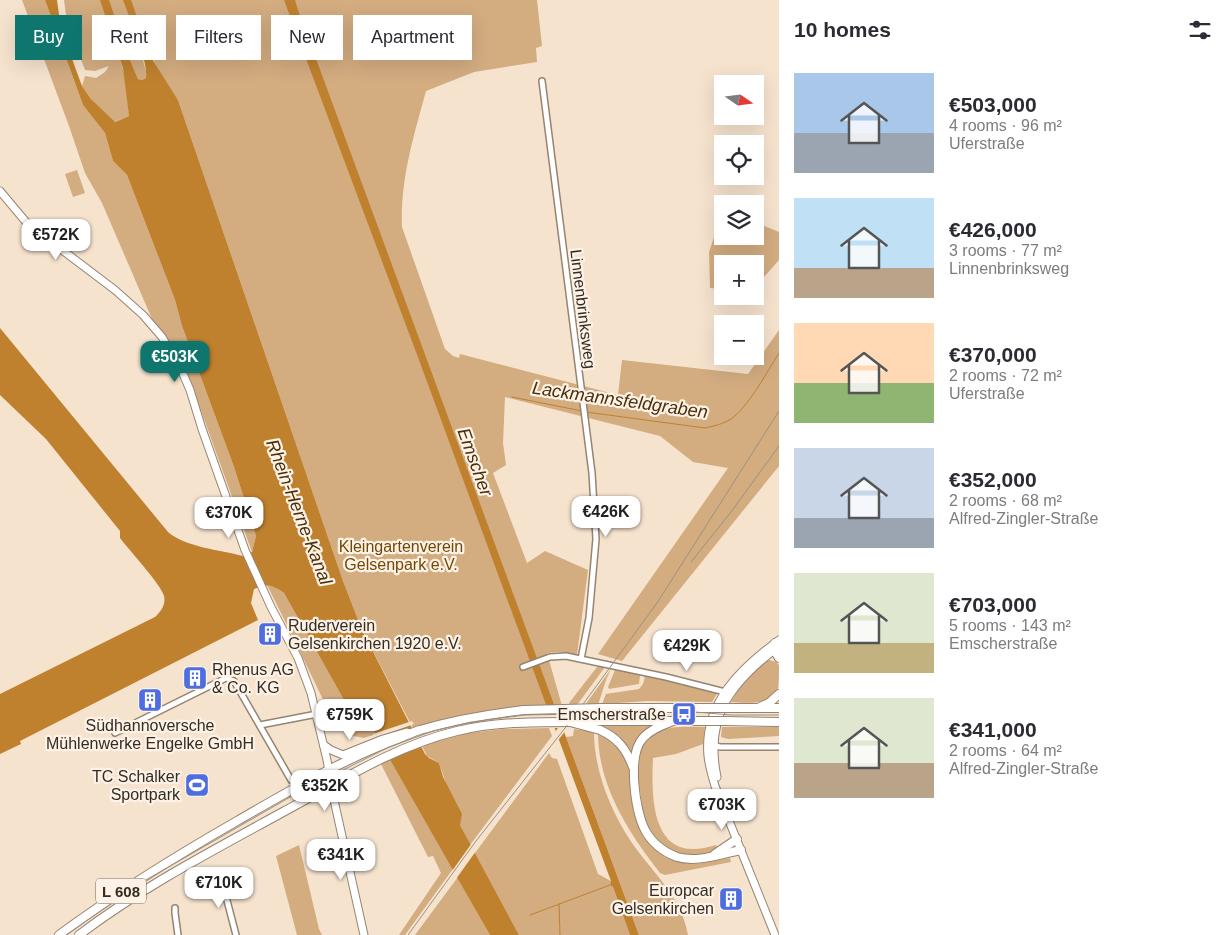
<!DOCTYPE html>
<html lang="en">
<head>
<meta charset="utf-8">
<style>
	body { margin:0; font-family:Helvetica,sans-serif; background:#f2f2f3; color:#2b2b33; height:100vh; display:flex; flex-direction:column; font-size:19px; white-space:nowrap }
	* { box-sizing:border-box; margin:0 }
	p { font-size:16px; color:#7c7c81 }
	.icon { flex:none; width:28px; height:28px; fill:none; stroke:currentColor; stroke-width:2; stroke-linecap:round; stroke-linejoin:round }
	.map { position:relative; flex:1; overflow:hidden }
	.details { display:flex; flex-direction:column; background:#fff; width:450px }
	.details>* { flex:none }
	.hud { position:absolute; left:15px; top:15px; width:475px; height:45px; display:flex; gap:10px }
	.needle { width:32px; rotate:104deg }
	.fabs { position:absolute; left:714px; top:75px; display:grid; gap:10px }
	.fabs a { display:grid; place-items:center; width:50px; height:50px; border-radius:0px; background:#fff; box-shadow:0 5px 20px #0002; font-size:25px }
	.price { position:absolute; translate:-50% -42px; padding:0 11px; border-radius:10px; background:#fff; color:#222; font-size:16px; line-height:32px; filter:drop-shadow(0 1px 2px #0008) }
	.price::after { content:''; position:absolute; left:50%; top:30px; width:15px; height:11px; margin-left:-8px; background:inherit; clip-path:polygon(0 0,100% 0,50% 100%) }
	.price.on { background:#0f766e; color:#fff }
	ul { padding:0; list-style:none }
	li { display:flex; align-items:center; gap:15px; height:125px; padding:0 15px }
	li span { display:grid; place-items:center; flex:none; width:140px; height:100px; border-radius:0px; color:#555 }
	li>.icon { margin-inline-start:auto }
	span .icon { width:60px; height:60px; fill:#fffc; stroke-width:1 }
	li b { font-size:21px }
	h2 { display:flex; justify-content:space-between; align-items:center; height:60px; padding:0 15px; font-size:21px }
	.pill { padding:0 18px; border-radius:0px; background:#fff; box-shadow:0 5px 20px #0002; font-size:18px; line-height:45px }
	.pill.on { background:#0f766e; color:#fff }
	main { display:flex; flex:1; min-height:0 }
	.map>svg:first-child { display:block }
	.green { fill:#d3ac80 }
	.water { fill:#bf812e }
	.pier { fill:#f6e3ce }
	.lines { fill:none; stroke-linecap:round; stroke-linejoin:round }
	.stream { stroke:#bf812e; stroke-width:1 }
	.street-casing { stroke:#958471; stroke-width:8 }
	.secondary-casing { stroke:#958471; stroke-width:9 }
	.primary-casing { stroke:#958471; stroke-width:10 }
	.street { stroke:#fff; stroke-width:5 }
	.secondary { stroke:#fff; stroke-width:7 }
	.primary { stroke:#fff; stroke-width:8 }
	.tram { stroke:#9d9081; stroke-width:1 }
	.rail { stroke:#9d9081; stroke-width:1 }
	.primary-bridge-casing { stroke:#958471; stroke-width:10; stroke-linecap:butt }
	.primary-bridge { stroke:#fff; stroke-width:8 }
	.labels { text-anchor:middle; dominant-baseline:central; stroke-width:4.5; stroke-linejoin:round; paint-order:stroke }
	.shield { fill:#fdf2e5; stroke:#70675e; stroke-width:1 }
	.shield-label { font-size:15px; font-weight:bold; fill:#332c24 }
	.street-label { font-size:16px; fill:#332c24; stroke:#fdf2e5 }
	.park-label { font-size:16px; fill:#724808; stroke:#fdf2e5 }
	.poi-label { font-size:16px; fill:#332c24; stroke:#fdf2e5; text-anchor:end }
	.water-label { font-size:18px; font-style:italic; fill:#492f0c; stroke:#fdf2e5 }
</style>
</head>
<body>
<main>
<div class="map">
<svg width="779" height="935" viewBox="0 0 779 935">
	<rect width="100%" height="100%" fill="#f6e3ce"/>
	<g class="green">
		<polygon points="22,0 45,0 83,105 105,133 113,161 127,175 175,300 182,326 234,467 256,536 252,552 191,383 173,348 152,319 102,203 85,173 69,126"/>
		<path d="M64,0H537L542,46L536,48L537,62L474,72L426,91C414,135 400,180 402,227L445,349L453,356L459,358L460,354L618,395L622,360L748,374L779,330V466L622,661L598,654L728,468L693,462L660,436L505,397L503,443L506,465L493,473L527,563L545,551L588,570L577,655L558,652L547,653L562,706L470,715L413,728L362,630L343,581L178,100L158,70L147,46L140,49L147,75L146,78L142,80L138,79L127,53L119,56L126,79L129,116L114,122L91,99L82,86L85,76L96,78L105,72L109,66L95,71L85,70L67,22Z"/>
		<polygon points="77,170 85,193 73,197 65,174"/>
		<polygon points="720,219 722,219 722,236 755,236 755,222 779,232 779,260 755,287 755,264 722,264 722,289 710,288 709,252"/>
		<path d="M267,585L273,586L284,593L353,716L372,728L376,734L364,738L348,735L337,713L328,710C308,668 288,627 267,585Z"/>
		<path d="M769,660L776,662L779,665C779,672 779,682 778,689C771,706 746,703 731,702C741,686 751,667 769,660Z"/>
		<polygon points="597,667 605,667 577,705 570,705 569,703"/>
		<polygon points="611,669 606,680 598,705 585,705"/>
		<polygon points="615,670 640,675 639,684 609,689 608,687"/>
		<polygon points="645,676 715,690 718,692 712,702 648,701 602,704 606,694 639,689 643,684"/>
		<polygon points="603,725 656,725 632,755 619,736 602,727"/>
		<path d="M705,727L703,744L676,754L653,758C651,802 652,866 716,845L718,849C690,863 657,851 645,822C642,813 642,801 640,791C637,771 634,745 656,733C670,725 689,727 705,727Z"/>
		<polygon points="722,727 779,727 779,736 728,739 721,737"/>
		<polygon points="549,728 552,736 470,845 460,825 439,763 427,756 422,746 460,734 503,729"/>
		<path d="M574,729L594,732C594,768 609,807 628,837C649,870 681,894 688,935H639L566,737L573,736Z"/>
		<path d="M598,733C614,740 622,750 629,766C632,786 631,809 639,827C649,848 672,864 695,864C706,863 718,860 730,858L731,862L665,875L660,873C629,833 598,786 598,733Z"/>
		<polygon points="549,753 552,758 557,759 598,874 611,881 610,885 613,887 630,935 519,935 475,853"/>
		<polygon points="390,759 453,869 405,935 399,935 441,873 433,856 428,857 381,764"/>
		<polygon points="299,845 319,929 322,935 297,935 276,856"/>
		<polygon points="458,877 490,935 415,935"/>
	</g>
	<g class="water">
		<path d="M45,0H57L61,29L82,86L91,99L115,122L129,116L123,68L100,0H109L127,53L138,79L142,80L146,78C149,63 129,17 123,0H131L152,59L178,100L343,581L362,630L425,754L429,758L439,763L443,777L462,814L460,825L519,935H490L372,728L353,716L284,593C272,585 268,583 254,589L251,603L258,620L20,741L21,744L0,754V694L155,617C161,611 166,605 164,596C160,583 129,550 120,538V531L46,439L0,395V328L168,532C185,547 220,550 243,556L252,552L256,536L234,467L182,326L175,300L127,175L113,161L105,133L83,105Z"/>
		<polygon points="284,0 295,0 298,10 639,935 630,935 613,887 610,885 611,881 419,360"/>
	</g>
	<g class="pier">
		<polygon points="543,706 557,706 566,730 556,743 553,735 558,728 551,728"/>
		<polygon points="412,721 414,724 375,738 373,734"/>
		<polygon points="415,728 424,745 387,760 376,739"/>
		<polygon points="472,843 476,851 456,879 452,871"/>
	</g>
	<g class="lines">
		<g class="stream">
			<polyline points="512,397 582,411"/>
			<path d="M586,412L705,428C714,426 723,424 731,419C748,407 767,372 779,353"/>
			<polyline points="559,904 560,935"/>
			<polyline points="530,915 610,885"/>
		</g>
		<defs>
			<g id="street">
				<polyline points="542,81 592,473 596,539 589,618 581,659"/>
				<polyline points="523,667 550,657 566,656 666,677 729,693"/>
				<polyline points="260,725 317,714"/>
				<polyline points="115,733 226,678 234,681 291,780"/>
				<polyline points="713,745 720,747 779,747"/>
				<polyline points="224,882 224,889 236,935"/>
				<polyline points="175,908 175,913 178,935"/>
			</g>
			<g id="secondary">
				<polyline points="0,191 26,222 37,231 115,290 143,315 162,337 180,367 190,390 202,429 245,550 271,607 298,658 311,693 327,760 334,800 364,935"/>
				<polyline points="324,745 331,750 343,755 383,739 407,732"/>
				<path d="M717,777C704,714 733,682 779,646"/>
				<path d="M775,935L715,786C712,776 709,766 708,756C703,703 741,668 779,640"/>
			</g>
			<g id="primary">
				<polyline points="775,643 774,650 779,658"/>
				<polyline points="760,707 769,703 779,694"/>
				<polyline points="603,708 710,708"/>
				<polyline points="729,708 779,708"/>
				<polyline points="601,721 706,721"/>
				<path d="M673,721C663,725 651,729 643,738C627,755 635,810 645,830C652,843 664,852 677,857C697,863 721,854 741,850"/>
				<polyline points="724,721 779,722"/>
				<path d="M600,730C618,738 626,749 633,767"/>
				<polyline points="715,854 737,839"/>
				<path d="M59,935C116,893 176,856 237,821C289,791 340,761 395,740C404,737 412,732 420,730C454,720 489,714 524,710"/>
				<path d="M79,935C142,887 214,850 283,812C339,782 394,746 457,731C494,722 532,722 570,722"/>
			</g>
		</defs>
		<use href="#street" class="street-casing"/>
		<use href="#secondary" class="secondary-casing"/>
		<use href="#primary" class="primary-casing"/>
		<use href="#street" class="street"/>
		<use href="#secondary" class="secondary"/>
		<use href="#primary" class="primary"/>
		<polyline class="tram" points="66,935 144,881 299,792 389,747 433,731 471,722 525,715 695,712 731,715 779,715"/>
		<g class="rail">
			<polyline points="691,562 731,512 779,446"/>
			<polyline points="408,935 476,841 573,718 657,603 779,411"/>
		</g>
		<defs>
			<g id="primary-bridge">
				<polyline points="710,708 729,708"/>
				<polyline points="524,710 603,708"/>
				<polyline points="706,721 724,721"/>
				<polyline points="570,722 600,730"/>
				<polyline points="579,722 601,721"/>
			</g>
		</defs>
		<use href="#primary-bridge" class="primary-bridge-casing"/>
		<use href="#primary-bridge" class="primary-bridge"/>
	</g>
	<defs>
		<symbol id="building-square" viewBox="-11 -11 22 22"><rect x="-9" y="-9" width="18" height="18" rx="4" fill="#4e6de1" stroke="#fdf2e5"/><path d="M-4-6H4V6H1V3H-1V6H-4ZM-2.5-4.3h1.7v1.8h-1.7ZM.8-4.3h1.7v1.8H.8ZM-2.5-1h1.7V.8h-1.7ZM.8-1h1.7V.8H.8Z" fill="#fff"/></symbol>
		<symbol id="bus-square" viewBox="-11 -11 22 22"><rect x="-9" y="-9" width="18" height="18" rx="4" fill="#4e6de1" stroke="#fdf2e5"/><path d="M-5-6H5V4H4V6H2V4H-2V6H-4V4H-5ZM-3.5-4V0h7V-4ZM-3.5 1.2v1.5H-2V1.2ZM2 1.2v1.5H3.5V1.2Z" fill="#fff"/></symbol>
		<symbol id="stadium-square" viewBox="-11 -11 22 22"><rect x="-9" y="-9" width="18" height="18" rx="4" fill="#4e6de1" stroke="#fdf2e5"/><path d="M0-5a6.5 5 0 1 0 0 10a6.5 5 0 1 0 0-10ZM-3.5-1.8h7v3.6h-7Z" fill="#fff"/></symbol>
	</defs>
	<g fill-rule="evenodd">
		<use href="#building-square" x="256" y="620" width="28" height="28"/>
		<use href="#building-square" x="181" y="664" width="28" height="28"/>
		<use href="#building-square" x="136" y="686" width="28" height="28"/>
		<use href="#bus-square" x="670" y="700" width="28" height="28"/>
		<use href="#stadium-square" x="183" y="771" width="28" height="28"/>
		<use href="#building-square" x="717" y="885" width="28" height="28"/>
	</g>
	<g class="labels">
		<rect class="shield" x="96" y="878.5" width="50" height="25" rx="4"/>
		<g class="shield-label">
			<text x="121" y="891">L 608</text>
		</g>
		<g class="street-label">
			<text transform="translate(583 309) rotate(83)">Linnenbrinksweg</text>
		</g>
		<g class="park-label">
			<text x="401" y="546">Kleingartenverein<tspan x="401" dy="18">Gelsenpark e.V.</tspan></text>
		</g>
		<g class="poi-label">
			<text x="288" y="625" text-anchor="start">Ruderverein<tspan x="288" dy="18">Gelsenkirchen 1920 e.V.</tspan></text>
			<text x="212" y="669" text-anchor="start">Rhenus AG<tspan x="212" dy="18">&amp; Co. KG</tspan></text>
			<text x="666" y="714">Emscherstraße</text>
			<text x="150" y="725" text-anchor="middle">Südhannoversche<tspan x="150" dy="18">Mühlenwerke Engelke GmbH</tspan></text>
			<text x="180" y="776">TC Schalker<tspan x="180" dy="18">Sportpark</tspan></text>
			<text x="714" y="890">Europcar<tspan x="714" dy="18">Gelsenkirchen</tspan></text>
		</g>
		<g class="water-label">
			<text transform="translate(620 400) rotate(8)">Lackmannsfeldgraben</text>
			<text transform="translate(475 462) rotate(70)">Emscher</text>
			<text transform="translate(299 512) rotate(69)">Rhein-Herne-Kanal</text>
		</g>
	</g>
</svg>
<div class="fabs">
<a><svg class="needle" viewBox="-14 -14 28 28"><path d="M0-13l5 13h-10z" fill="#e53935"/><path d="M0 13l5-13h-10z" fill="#7c7c81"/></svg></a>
<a><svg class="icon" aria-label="locate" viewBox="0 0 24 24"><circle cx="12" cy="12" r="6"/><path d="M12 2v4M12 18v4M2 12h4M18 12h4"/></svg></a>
<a><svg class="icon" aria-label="layers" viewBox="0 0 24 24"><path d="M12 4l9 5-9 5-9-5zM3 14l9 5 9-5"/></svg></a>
<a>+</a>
<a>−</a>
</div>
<b class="price" style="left:56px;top:261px">€572K</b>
<b class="price on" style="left:175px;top:383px">€503K</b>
<b class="price" style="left:606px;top:538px">€426K</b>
<b class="price" style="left:229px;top:539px">€370K</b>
<b class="price" style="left:687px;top:672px">€429K</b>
<b class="price" style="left:350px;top:741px">€759K</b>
<b class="price" style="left:325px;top:812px">€352K</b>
<b class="price" style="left:722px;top:831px">€703K</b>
<b class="price" style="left:341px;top:881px">€341K</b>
<b class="price" style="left:219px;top:909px">€710K</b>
<div class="hud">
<a class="pill on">Buy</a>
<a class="pill">Rent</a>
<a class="pill">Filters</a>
<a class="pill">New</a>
<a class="pill">Apartment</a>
</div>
</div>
<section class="details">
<h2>10 homes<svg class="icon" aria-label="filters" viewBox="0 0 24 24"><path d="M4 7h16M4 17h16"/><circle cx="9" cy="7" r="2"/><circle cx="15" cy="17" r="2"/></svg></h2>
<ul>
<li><span style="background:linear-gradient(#a9c7e8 60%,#9aa5b1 0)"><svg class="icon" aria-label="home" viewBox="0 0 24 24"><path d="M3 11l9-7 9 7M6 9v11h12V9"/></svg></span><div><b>€503,000</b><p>4 rooms · 96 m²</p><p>Uferstraße</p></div></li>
<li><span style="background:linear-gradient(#bfe0f5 70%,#b9a48a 0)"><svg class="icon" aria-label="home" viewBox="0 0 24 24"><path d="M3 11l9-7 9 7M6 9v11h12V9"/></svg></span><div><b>€426,000</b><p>3 rooms · 77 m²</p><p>Linnenbrinksweg</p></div></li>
<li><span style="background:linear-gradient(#ffd9b3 60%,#8fb573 0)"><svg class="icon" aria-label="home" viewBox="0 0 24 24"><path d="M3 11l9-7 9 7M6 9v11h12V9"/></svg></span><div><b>€370,000</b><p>2 rooms · 72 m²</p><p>Uferstraße</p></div></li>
<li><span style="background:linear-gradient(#c9d6e8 70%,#9aa5b1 0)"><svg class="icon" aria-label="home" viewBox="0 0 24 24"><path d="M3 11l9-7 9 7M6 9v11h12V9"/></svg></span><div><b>€352,000</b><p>2 rooms · 68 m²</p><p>Alfred-Zingler-Straße</p></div></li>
<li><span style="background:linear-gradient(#dfe7d0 70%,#c2b280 0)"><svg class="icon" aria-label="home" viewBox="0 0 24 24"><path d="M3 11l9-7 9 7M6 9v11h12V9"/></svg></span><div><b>€703,000</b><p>5 rooms · 143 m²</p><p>Emscherstraße</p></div></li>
<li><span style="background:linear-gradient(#dfe7d0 65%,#b9a48a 0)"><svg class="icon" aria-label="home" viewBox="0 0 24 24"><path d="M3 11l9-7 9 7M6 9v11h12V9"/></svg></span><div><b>€341,000</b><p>2 rooms · 64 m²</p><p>Alfred-Zingler-Straße</p></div></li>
</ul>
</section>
</main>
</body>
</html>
